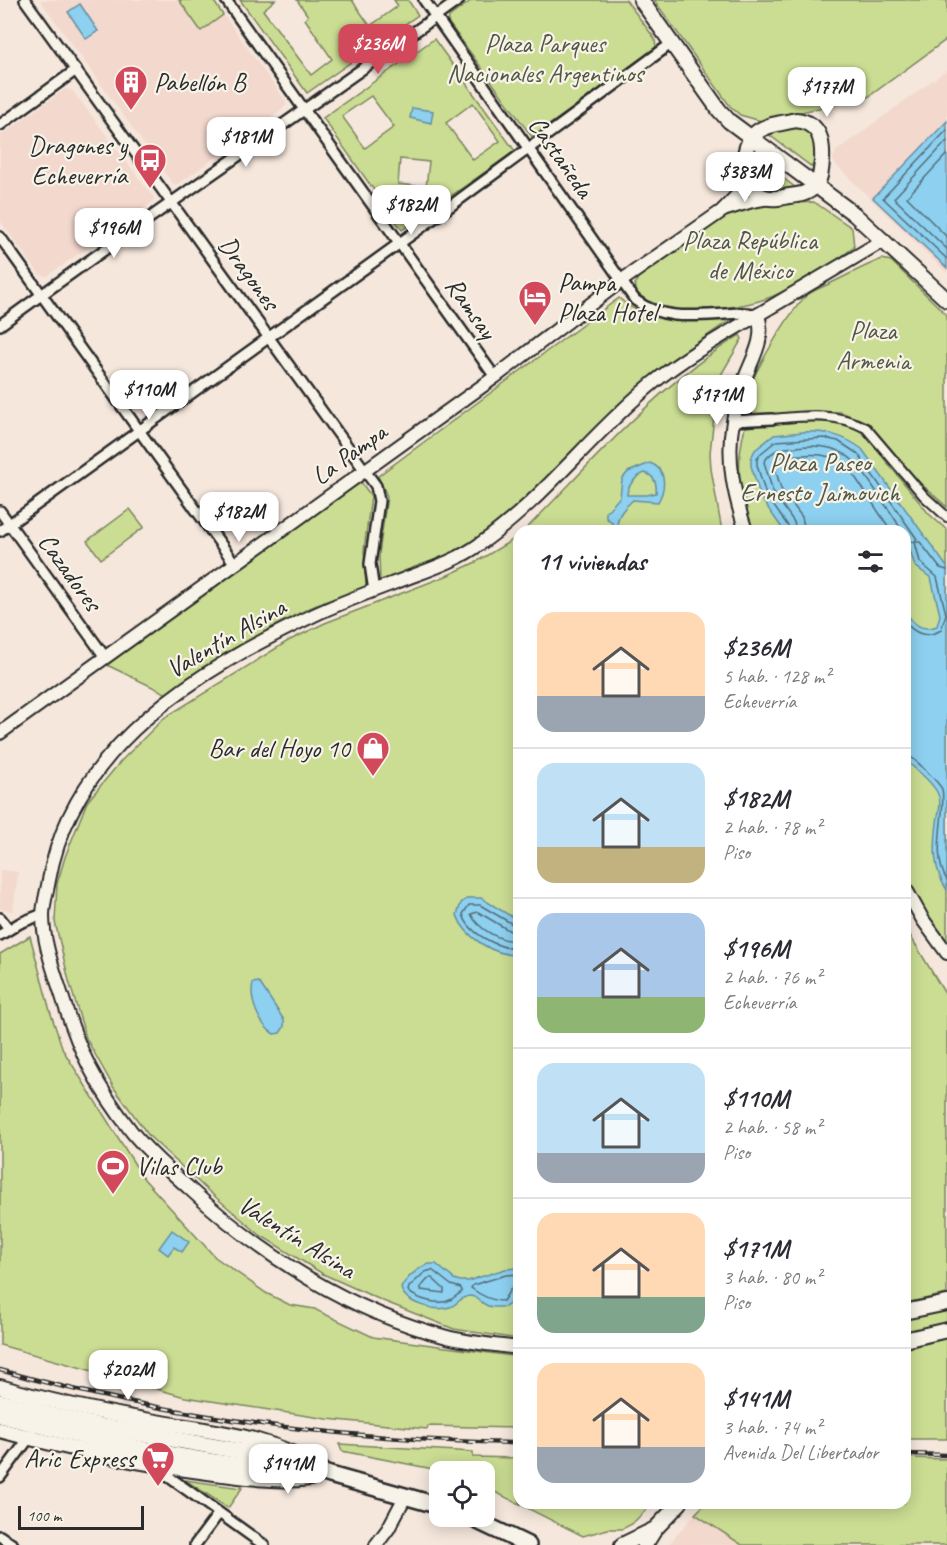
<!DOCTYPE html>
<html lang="es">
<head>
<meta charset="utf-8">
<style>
	body { margin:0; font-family:Caveat,sans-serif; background:#f7f7f7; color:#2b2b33; height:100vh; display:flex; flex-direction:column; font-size:22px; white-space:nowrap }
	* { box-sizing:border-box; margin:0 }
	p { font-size:20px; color:#7c7c81 }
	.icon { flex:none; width:33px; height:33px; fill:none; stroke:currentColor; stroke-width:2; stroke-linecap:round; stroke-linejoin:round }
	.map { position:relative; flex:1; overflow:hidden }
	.side { position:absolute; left:513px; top:525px; width:398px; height:984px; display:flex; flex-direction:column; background:#fff; border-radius:18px; box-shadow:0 3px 15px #0003 }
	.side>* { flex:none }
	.tools { position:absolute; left:429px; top:1461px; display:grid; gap:12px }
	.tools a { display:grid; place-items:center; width:66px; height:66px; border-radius:12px; background:#fff; box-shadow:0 3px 15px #0003; font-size:30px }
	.scale { position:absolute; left:18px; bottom:15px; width:126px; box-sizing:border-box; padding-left:6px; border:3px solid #2b2b2b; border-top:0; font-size:16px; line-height:21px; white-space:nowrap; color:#2b2b2b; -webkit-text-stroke:4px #f7f3e8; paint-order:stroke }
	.price { position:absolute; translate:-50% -51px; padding:0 14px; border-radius:12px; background:#fff; color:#222; font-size:20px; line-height:39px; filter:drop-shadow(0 2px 3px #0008) }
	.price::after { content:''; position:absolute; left:50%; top:36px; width:18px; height:14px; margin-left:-9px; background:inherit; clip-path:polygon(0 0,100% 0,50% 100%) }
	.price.current { background:#d1495b; color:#fff }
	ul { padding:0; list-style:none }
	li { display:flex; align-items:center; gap:18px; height:150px; padding:0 24px }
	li+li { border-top:2px solid #e1e1e2 }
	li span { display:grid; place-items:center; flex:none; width:168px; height:120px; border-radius:18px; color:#555 }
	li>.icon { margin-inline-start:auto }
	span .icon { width:72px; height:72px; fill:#fffc; stroke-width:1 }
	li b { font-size:26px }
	h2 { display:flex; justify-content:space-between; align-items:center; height:72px; padding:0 24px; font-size:26px }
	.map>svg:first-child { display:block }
	.built { fill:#f3d8cd }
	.green { fill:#cadd92; stroke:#7a845e; stroke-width:1.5; fill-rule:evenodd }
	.water { fill:#8dd0ef; stroke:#668ea1; stroke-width:1.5; fill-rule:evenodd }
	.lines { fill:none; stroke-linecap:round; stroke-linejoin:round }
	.shore { stroke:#526d79; stroke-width:1.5 }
	.pedestrian-casing { stroke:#2b2b2b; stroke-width:12 }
	.minor-casing { stroke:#2b2b2b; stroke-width:14 }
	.tertiary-casing { stroke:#2b2b2b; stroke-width:16 }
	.secondary-casing { stroke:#2b2b2b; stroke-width:18 }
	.primary-casing { stroke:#2b2b2b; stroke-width:20 }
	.pedestrian { stroke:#f7f3e8; stroke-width:8 }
	.minor { stroke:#f7f3e8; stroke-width:9 }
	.tertiary { stroke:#f7f3e8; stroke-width:12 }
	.secondary { stroke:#f7f3e8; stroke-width:14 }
	.primary { stroke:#f7f3e8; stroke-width:15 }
	.rail-casing { stroke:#2b2b2b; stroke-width:4.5 }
	.rail { stroke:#f7f3e8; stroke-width:2; stroke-dasharray:7; stroke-linecap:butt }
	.labels { text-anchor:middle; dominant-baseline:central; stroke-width:4.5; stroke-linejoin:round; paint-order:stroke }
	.park-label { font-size:26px; fill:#535845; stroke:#f7f3e8 }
	.poi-label { font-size:26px; fill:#2b2b2b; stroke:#f7f3e8; text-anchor:start }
	.street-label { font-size:26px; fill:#2b2b2b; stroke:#f7f3e8 }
</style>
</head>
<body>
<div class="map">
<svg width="947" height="1545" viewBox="0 0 947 1545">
	<rect width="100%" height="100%" fill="#f5e7dc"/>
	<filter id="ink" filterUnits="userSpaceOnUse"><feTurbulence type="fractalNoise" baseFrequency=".0167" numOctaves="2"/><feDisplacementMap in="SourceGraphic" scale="12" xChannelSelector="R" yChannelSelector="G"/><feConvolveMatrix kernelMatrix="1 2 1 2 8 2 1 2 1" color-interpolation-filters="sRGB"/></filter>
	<g filter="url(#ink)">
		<g class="built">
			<polygon points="40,0 213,0 287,103 283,109 178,184 172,183"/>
			<polygon points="947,70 947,273 835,164 833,160 836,151"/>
			<polygon points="65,89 72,90 154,198 152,203 47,276 40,275 0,221 0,136"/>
			<polygon points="0,870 18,872 13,911 0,909"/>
			<polygon points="695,1514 742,1545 668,1545"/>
		</g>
		<g class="green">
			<polygon points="179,0 213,0 223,15 201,31"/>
			<polygon points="240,0 275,0 263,10 311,75 332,59 305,19 308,16 297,0 352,0 370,26 398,6 394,0 408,0 418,15 307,93"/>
			<polygon points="472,0 626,0 655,39 656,49 532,137 448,22 449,17"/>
			<polygon points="654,0 947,0 947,39 868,97 761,121 740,115 730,106"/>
			<path d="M434,39L515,151L402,230L323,118ZM371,96L394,127L365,148L342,116ZM473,103L500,141L473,160L446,123ZM400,159L429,162L426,187L398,184Z"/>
			<path d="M796,125C800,127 808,129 811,132C818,139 816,159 812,167L768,134Z"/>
			<path d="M753,156L795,187C788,190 780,194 772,193C754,191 747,171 753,156Z"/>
			<path d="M814,202L852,228L854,247C833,264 796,287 771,297C745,307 686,316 660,307C651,305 644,298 637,293L635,284L638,278L726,213L744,206Z"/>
			<path d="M882,259L891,261L947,315V507L919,482L870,424L841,412L807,411L753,417L744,413C739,393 790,310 806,296C813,290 823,287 831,283C848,275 864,266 882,259Z"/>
			<path d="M619,298C648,325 689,321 725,319L727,322L673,359L500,522L475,542L413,570L380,582L379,554L387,496L378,476Z"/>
			<path d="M740,335L742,339L718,380L710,453L711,469L722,531H524C593,462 656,386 740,335Z"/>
			<path d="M796,422C819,422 845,419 864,434L929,514L947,530V941L922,906L905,870L904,531H752C739,494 735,466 745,427Z"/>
			<path d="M361,482L371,496L364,550L366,587C347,594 328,600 310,608C260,631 213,663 169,695L107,665Z"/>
			<polygon points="130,509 144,527 101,559 87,541"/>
			<polygon points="519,536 519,1339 454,1329 383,1301 323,1274 260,1235 206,1189 149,1136 114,1088 86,1038 69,981 55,922 57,884 65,857 87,802 121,761 164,718 288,641 325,623 446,576 476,562"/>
			<polygon points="905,927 947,997 947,1294 905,1303"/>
			<polygon points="30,936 50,1011 63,1050 144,1179 215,1257 266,1293 290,1305 315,1309 316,1310 373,1337 519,1357 519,1428 428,1426 427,1429 327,1419 185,1397 0,1345 0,954"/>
			<polygon points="947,1309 947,1326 905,1336 904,1319"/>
			<polygon points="947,1338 947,1439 905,1439 905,1349"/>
			<polygon points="339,1444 473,1452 473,1457 519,1458 519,1503 653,1503 632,1524 622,1529 608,1529 583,1536 485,1487 484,1472 439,1472 428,1468 342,1451"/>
			<polygon points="905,1458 947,1459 947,1545 742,1545 695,1514 706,1503 904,1503"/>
			<polygon points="185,1480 242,1488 228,1508"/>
		</g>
		<g class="water">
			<polygon points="80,4 98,31 86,39 68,12"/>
			<polygon points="412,108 433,111 431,123 410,118"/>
			<polygon points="947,121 947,268 873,198"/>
			<path d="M803,432C826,431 843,435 862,449L947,567V890C933,870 934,848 937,823C938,812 943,803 937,792C930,779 915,769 904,759L905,611C913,624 921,632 937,626L940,615L931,578L915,566L909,547L905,543L904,531H784L761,498L751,466V458L755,450L774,435Z"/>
			<path d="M650,463C667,469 666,488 658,502L633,500C624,508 613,519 619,531H612V522L606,518V512L620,497L622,479L628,472ZM645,473C655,476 657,484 656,493L647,495H627C627,486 636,476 645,473Z"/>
			<path d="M468,898H481L519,921V955C495,956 465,938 457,915L461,903Z"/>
			<path d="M259,982L284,1020V1027L280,1033L274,1034C259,1025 249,1000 253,983Z"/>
			<polygon points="172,1230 189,1242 182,1252 174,1247 168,1255 159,1248"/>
			<path d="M429,1264H436L454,1279L460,1281H468L505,1269L519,1268C519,1282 518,1300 505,1307C499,1307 491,1308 486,1305C480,1302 478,1297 470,1296C461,1296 457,1305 450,1307C436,1312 405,1304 401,1288C406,1278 419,1267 429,1264Z"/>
		</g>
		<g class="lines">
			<g class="shore">
				<polyline points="947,130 883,198 947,259"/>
				<polyline points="947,141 894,198 947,249"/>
				<polyline points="947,154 907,197 947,237"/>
				<polyline points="788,531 788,526 766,495 757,465 757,459 760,454 776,441 824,438 838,441 858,454 917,539 914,542 904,539"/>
				<path d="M796,531L794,522L773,492L764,462C772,449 782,448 796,447C847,441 856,461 882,500C888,509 898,521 901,531"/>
				<path d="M805,531L802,517L781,489L774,464L781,457C807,454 832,449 851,471L888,526L887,531"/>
				<path d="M904,621C915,634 926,639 941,630L946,614L937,577L920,562L915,542H920L940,568L947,570"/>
				<path d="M904,755C913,756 920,765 926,771C931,776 938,782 942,789C947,809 930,855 947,880"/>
				<path d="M519,925H514L480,905H469L463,914C468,934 500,949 519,949"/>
				<path d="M519,933L510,931L478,912L471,914C478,930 502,942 519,941"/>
				<path d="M432,1270L451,1285L461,1288L462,1292C458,1294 454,1298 450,1300C439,1306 416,1299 408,1291L409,1287L425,1272Z"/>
				<path d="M519,1274L506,1275L473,1285L471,1288C480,1295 491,1301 503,1301L512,1287L519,1284"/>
				<polygon points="429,1278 432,1278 444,1289 444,1293 421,1290 421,1287"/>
			</g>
			<defs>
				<path id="pedestrian" d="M772,419C805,416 836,412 866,428L924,496L947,517"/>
				<g id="minor">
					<polyline points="25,0 376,486 379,501 370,564 374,591"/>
					<polyline points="226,0 495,377"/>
					<path d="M424,0L635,300C661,320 694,316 725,314C737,313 747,312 758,315"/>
					<polyline points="0,125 76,70"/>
					<polyline points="0,237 235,564"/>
					<path d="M0,325C151,214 307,110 459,0"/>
					<polyline points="733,421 772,419"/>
					<polyline points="0,511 105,657"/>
					<polyline points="0,531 411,235 672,43"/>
					<polyline points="0,918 9,929"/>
					<polyline points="0,935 20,923 43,914"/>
					<polyline points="157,1466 169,1477 264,1545"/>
					<polyline points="0,1477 29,1438"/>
					<polyline points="0,1536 13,1545"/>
					<polyline points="195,1545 219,1513"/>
				</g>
				<g id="tertiary">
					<polyline points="723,210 752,201 769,198"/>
					<path d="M746,531C734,495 726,459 733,421C735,407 739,394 744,381C752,358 766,340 758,315"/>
					<polyline points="0,733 495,377 621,281 722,211 742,190 747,179"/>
					<polyline points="904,886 923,920 947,953"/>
					<path d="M519,1348C495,1345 471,1343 447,1337C351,1312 262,1256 190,1189C170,1171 149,1153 132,1132C96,1086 79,1052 62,996C54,971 43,942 43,916C43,904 47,892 49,880C73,745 199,670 314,615C346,600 381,588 415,575C437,567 461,558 480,544C544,499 592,433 653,383C686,356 722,336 759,314C801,289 842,265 884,240"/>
					<polyline points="376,1545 388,1529 406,1495"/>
				</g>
				<g id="secondary">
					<polyline points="641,0 719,110 729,121 854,214 947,300"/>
					<path d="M796,120C820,123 823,140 822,161C821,170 821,180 814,187C808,194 798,195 789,196C780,198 770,200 762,196C739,185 739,147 757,132C767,124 784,123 796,120Z"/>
					<polyline points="904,1312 947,1303"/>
					<polyline points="904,1340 947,1330"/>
					<path d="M0,1387C50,1402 104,1413 156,1422C212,1432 272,1436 321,1469"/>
					<path d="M0,1430C70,1449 143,1464 215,1473C247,1477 278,1482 310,1478"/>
					<polyline points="622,1545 653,1530"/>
					<polyline points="645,1545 655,1529 680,1503"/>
				</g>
				<g id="primary">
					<polyline points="0,1402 50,1415 104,1427 274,1457 330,1475 440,1506"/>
					<path d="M0,1415C101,1442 205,1465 309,1473"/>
					<polyline points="467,1516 528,1545"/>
				</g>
			</defs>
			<use href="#pedestrian" class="pedestrian-casing"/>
			<use href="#minor" class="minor-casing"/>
			<use href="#tertiary" class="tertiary-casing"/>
			<use href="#secondary" class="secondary-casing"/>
			<use href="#primary" class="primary-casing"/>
			<use href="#pedestrian" class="pedestrian"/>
			<use href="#minor" class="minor"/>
			<use href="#tertiary" class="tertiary"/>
			<use href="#secondary" class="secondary"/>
			<use href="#primary" class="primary"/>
			<defs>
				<g id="rail">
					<path d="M0,1370C169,1418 343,1440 519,1443"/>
					<polyline points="904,1454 947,1455"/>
				</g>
			</defs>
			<use href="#rail" class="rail-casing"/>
			<use href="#rail" class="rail"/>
		</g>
	</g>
	<defs>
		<symbol id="building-pin" viewBox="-11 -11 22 30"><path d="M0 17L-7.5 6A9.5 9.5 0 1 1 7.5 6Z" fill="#d1495b" stroke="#f7f3e8"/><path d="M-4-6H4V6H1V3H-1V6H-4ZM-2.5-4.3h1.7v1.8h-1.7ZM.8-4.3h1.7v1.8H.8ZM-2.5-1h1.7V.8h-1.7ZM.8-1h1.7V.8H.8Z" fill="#fff"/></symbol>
		<symbol id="bus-pin" viewBox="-11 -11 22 30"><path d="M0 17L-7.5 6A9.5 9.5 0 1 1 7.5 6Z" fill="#d1495b" stroke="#f7f3e8"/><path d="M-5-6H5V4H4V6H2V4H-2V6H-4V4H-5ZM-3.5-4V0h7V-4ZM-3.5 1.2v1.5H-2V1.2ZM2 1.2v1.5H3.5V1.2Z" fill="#fff"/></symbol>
		<symbol id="hotel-pin" viewBox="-11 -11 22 30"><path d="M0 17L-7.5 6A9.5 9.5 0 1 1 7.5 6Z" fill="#d1495b" stroke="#f7f3e8"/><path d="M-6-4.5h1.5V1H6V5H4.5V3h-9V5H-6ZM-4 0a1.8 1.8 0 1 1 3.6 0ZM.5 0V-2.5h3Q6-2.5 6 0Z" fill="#fff"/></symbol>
		<symbol id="shop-pin" viewBox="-11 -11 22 30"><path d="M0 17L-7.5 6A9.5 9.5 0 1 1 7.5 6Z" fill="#d1495b" stroke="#f7f3e8"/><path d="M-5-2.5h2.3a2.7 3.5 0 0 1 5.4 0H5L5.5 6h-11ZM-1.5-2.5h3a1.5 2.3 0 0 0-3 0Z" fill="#fff"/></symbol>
		<symbol id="stadium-pin" viewBox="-11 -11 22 30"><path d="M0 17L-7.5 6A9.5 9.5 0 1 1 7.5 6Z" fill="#d1495b" stroke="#f7f3e8"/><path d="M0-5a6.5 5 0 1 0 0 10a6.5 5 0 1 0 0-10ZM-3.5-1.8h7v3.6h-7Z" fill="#fff"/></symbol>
		<symbol id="supermarket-pin" viewBox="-11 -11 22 30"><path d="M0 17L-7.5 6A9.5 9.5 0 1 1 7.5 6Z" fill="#d1495b" stroke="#f7f3e8"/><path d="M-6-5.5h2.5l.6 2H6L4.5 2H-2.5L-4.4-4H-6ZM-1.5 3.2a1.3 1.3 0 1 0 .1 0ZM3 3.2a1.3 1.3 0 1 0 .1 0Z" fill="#fff"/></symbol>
	</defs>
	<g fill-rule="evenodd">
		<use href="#building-pin" x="112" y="63" width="38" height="52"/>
		<use href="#bus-pin" x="131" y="141" width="38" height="52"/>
		<use href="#hotel-pin" x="516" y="278" width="38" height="52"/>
		<use href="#shop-pin" x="354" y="729" width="38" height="52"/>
		<use href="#stadium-pin" x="94" y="1147" width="38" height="52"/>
		<use href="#supermarket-pin" x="139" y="1439" width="38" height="52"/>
	</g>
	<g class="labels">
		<g class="park-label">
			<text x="545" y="43">Plaza Parques<tspan x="545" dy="30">Nacionales Argentinos</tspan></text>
			<text x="750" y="240">Plaza República<tspan x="750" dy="30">de México</tspan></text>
			<text x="873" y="330">Plaza<tspan x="873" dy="30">Armenia</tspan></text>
			<text x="820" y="462">Plaza Paseo<tspan x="820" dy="30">Ernesto Jaimovich</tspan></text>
		</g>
		<g class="poi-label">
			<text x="154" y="82">Pabellón B</text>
			<text x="127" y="145" text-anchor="end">Dragones y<tspan x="127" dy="30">Echeverría</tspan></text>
			<text x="558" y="282">Pampa<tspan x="558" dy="30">Plaza Hotel</tspan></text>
			<text x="350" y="748" text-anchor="end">Bar del Hoyo 10</text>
			<text x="136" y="1166">Vilas Club</text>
			<text x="135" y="1458" text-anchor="end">Aric Express</text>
		</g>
		<g class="street-label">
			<text transform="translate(561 157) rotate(55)">Castañeda</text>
			<text transform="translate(249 273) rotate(54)">Dragones</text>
			<text transform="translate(471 308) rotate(55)">Ramsay</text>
			<text transform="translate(349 454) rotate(-36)">La Pampa</text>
			<text transform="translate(70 572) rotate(54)">Cazadores</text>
			<text transform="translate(226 638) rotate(-30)">Valentín Alsina</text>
			<text transform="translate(297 1237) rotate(32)">Valentín Alsina</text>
		</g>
	</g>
</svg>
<div class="tools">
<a><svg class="icon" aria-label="locate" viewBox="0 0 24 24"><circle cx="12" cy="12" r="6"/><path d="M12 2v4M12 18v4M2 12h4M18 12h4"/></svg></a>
</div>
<div class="scale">100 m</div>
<b class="price current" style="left:378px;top:75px">$236M</b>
<b class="price" style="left:827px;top:118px">$177M</b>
<b class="price" style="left:246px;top:168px">$181M</b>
<b class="price" style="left:745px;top:203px">$383M</b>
<b class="price" style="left:411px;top:236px">$182M</b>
<b class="price" style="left:114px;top:259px">$196M</b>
<b class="price" style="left:149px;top:421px">$110M</b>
<b class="price" style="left:717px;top:426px">$171M</b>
<b class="price" style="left:239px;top:543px">$182M</b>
<b class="price" style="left:128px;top:1401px">$202M</b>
<b class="price" style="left:288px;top:1495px">$141M</b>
<section class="side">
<h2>11 viviendas<svg class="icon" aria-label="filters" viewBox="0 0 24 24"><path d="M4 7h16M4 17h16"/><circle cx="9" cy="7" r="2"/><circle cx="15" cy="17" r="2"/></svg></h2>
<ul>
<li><span style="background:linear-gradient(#ffd9b3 70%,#9aa5b1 0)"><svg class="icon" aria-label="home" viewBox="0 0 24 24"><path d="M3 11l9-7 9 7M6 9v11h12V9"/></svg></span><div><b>$236M</b><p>5 hab. · 128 m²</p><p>Echeverría</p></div></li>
<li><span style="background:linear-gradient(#bfe0f5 70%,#c2b280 0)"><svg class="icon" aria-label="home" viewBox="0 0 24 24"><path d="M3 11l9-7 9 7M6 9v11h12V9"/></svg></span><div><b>$182M</b><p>2 hab. · 78 m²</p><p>Piso</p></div></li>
<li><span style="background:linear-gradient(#a9c7e8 70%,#8fb573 0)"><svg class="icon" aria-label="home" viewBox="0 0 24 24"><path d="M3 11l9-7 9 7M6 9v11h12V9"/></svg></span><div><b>$196M</b><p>2 hab. · 76 m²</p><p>Echeverría</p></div></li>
<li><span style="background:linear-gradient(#bfe0f5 75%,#9aa5b1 0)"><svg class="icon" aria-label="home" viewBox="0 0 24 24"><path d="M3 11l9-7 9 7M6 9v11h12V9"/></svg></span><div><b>$110M</b><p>2 hab. · 58 m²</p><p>Piso</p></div></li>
<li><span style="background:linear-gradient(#ffd9b3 70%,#7fa58c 0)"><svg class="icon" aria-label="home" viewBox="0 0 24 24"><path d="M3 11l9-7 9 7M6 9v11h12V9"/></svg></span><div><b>$171M</b><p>3 hab. · 80 m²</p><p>Piso</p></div></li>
<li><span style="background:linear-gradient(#ffd9b3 70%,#9aa5b1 0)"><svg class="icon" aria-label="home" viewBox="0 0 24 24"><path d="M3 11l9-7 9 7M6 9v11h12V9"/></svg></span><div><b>$141M</b><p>3 hab. · 74 m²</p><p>Avenida Del Libertador</p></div></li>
</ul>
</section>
</div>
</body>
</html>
